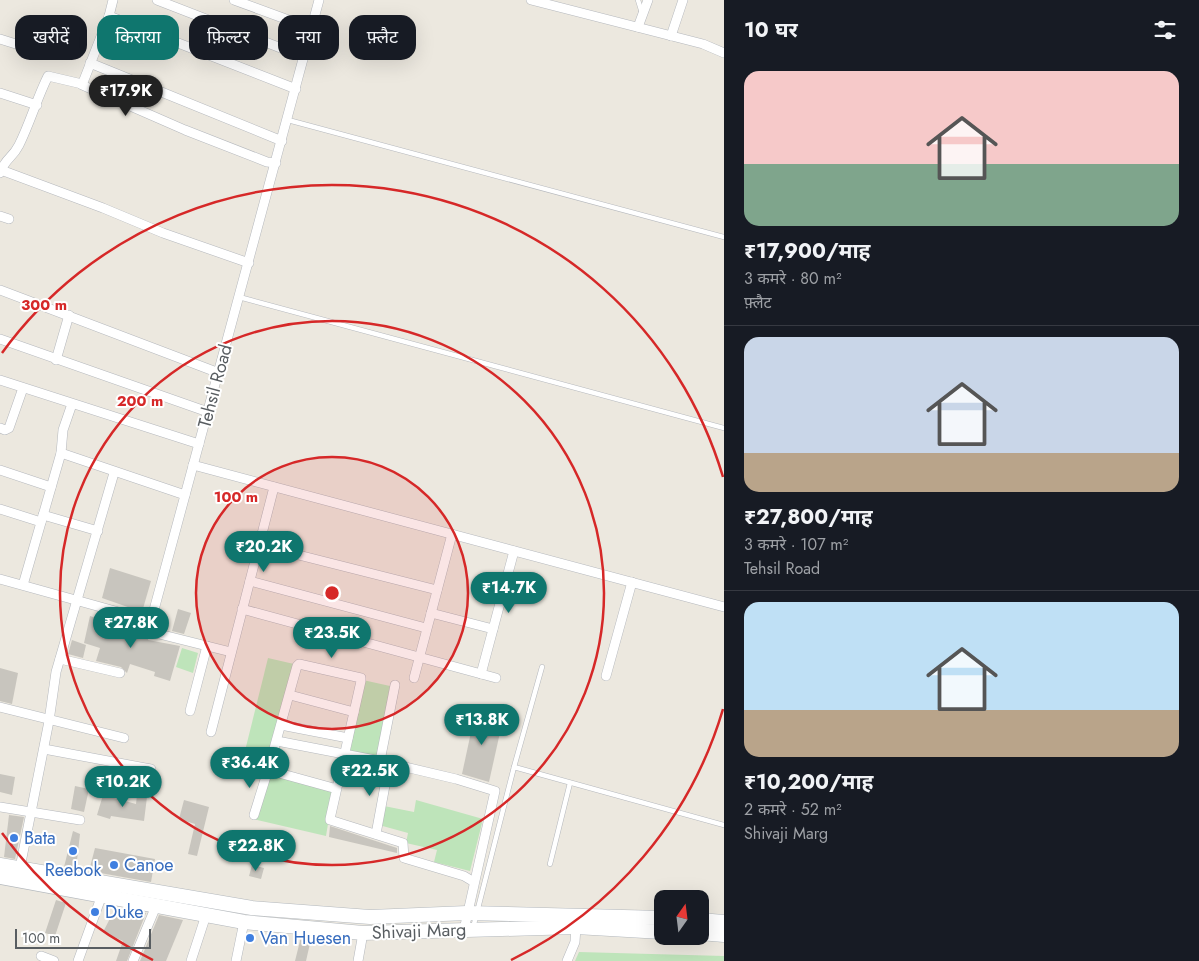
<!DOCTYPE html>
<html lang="hi">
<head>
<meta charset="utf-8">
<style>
	body { margin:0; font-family:Jost,"Noto Sans Devanagari",sans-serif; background:#20242c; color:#f1f3f6; height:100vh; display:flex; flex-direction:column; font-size:19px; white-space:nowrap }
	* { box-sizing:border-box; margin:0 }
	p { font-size:16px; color:#9ea1a6 }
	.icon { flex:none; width:28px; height:28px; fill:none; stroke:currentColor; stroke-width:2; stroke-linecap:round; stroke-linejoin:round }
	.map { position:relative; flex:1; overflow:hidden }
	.side { display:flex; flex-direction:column; background:#171b24; width:475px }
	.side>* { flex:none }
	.guide { position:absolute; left:15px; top:15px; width:475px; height:45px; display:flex; gap:10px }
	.needle { width:32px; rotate:14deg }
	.fabs { position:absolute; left:654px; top:890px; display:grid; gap:10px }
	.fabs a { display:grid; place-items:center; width:55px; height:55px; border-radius:10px; background:#171b24; box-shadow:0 5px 20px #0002; font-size:25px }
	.scale { position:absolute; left:15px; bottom:12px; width:136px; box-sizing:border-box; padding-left:5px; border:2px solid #585d61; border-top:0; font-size:14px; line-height:18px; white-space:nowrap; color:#585d61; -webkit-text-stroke:4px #fff; paint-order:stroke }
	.price { position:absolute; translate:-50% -42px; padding:0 11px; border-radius:18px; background:#0f766e; color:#fff; font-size:16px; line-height:32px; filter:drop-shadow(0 1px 2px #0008) }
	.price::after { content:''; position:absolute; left:50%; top:30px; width:15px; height:11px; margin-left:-8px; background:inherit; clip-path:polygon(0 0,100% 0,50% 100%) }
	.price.on { background:#222; color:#fff }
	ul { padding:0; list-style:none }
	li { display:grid; align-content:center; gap:10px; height:265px; padding:0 20px }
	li+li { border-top:1px solid #363941 }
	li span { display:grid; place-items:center; height:155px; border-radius:15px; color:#555 }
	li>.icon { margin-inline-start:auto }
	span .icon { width:90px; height:90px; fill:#fffc; stroke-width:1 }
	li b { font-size:21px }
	h2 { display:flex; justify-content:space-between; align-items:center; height:60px; padding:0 20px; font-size:21px }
	.pill { padding:0 18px; border-radius:15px; background:#171b24; box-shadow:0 5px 20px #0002; font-size:18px; line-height:45px }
	.pill.on { background:#0f766e; color:#fff }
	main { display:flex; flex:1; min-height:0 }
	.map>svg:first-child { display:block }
	.green { fill:#bee4ba }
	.building { fill:#c8c5be }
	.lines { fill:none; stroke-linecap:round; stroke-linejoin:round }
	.service-casing { stroke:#b5b8bd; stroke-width:5.5 }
	.minor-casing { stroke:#b5b8bd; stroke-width:10 }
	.secondary-casing { stroke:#b3b8bd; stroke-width:15 }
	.service { stroke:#fff; stroke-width:4.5 }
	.minor { stroke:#fff; stroke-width:9 }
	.secondary { stroke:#fff; stroke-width:14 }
	.ring { fill:none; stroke:#d62828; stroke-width:2.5 }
	.shop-dot { fill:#3f7fe0; stroke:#fff; stroke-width:2 }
	.labels { text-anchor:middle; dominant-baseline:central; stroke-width:4; stroke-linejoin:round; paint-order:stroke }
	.street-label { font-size:18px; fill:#585d61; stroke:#fff }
	.shop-label { font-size:18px; fill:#366cbe; stroke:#fff; text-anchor:start }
	.centre { fill:#d62828; stroke:#fff; stroke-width:2.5 }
	.ring-label { font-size:15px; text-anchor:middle; font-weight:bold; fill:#d62828; stroke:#fff; stroke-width:4; stroke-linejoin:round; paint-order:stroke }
</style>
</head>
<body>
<main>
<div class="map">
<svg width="724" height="961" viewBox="0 0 724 961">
	<rect width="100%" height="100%" fill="#ece8df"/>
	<g class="green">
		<polygon points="182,648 198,653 193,673 176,667"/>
		<polygon points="268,658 294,664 267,767 242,763"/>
		<polygon points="363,680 390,686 377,757 348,750"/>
		<polygon points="348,763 380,770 376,788 344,782"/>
		<polygon points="265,769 334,787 326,836 253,819"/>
		<polygon points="416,800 483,819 470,871 434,862 437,850 406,843 408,833 379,825 384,806 414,812"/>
		<polygon points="579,952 724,956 724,961 575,961"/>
	</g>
	<g class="building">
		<polygon points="110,568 151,581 142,612 102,598"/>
		<polygon points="178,609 191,613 184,634 172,631"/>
		<polygon points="90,616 149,635 148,640 180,646 170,681 154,676 155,672 130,664 127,673 121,667 96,661 100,648 84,643"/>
		<polygon points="72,640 86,645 83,658 68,654"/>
		<polygon points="0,668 18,673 12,704 0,701"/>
		<polygon points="476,709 503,719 489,782 462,774"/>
		<polygon points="0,774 15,777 12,795 0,792"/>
		<polygon points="75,786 89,789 84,812 71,809"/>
		<polygon points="103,795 136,804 137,795 147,797 144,821 111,816 110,819 97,815"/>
		<polygon points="184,800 209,807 197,856 188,854 195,824 179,819"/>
		<polygon points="9,815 24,817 15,859 4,857"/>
		<polygon points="330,826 397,848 397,853 329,837"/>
		<polygon points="73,831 80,834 76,869 64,867"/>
		<polygon points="95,848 155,859 151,882 89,871"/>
		<polygon points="252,865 264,868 261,879 249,876"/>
		<polygon points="56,900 66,903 55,936 45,933"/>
		<polygon points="116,907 146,913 127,961 116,961 123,941 103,932"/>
		<polygon points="159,915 183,920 166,961 140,961"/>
		<polygon points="301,937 311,939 306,961 295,961"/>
	</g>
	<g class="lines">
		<defs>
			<g id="service">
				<polyline points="638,0 642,13"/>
				<polyline points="288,120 724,237"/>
				<polyline points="239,297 724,428"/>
				<polyline points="514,767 542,667"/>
				<polyline points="550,864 570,783"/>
				<polyline points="473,928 514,767 724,825"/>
			</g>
			<g id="minor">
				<polyline points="113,0 109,16 82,85 185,130 267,162 276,163"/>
				<polyline points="157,0 304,57"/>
				<polyline points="234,0 313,29"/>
				<polyline points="531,0 703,44 724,53"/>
				<polyline points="109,16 296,89"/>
				<polyline points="638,27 648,0"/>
				<polyline points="671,36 683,0"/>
				<polyline points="0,39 51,55"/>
				<polyline points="90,63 282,141"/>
				<polyline points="0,93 37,105"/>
				<polyline points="1,170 103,208 163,233 249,263"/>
				<path d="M0,173C6,157 12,159 19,145C30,123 37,98 48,76L82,84"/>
				<polyline points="0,216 9,219"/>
				<polyline points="0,290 219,373"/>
				<polyline points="0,339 208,412"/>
				<polyline points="56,360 69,315"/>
				<polyline points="0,380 199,444"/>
				<polyline points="0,428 5,430 9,428 23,388"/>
				<polyline points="61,453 185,495"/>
				<polyline points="193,465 724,607"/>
				<polyline points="0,470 51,487"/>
				<polyline points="0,509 41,522"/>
				<polyline points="43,515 98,531"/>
				<polyline points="259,545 437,590"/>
				<polyline points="0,579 151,621"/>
				<polyline points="250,581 426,628"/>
				<polyline points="23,585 61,453 63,430 72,404"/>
				<polyline points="242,609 496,678"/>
				<polyline points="431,613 493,629"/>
				<polyline points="151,621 319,0"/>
				<polyline points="151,621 159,634 231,652"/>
				<polyline points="60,659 120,673"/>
				<polyline points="481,674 514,551"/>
				<polyline points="606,676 632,582"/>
				<polyline points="414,678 452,534"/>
				<polyline points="290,695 354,712"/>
				<polyline points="0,707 124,738"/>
				<polyline points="190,711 207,646"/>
				<polyline points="281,725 348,738"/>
				<polyline points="211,732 274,487"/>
				<polyline points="277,741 380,761 456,779 495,791 464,930"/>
				<polyline points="44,749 151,769"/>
				<polyline points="380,761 395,685"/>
				<polyline points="337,789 268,770 297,666 299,664 361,678 361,681 330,819 330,820 403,843 404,858 464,876 474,882"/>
				<polyline points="0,807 80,820"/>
				<polyline points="254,815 268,770"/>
				<polyline points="376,834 389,764"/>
				<polyline points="19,873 49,721 56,672 114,473"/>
				<polyline points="41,956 54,961"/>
				<polyline points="78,961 103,892"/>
				<polyline points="133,961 156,906"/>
				<polyline points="191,961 206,915"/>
				<polyline points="236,961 244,922"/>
				<polyline points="358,961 363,933"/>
				<polyline points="567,961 575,942 576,927"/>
			</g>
			<g id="secondary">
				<polyline points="0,865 252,908 370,917 467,913 662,918"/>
				<polyline points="0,877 244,922 363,933 576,927 662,932"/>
				<polyline points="700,920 724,922"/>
				<polyline points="700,933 724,935"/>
			</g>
		</defs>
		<use href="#service" class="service-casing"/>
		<use href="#minor" class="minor-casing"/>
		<use href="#secondary" class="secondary-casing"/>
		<use href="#service" class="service"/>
		<use href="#minor" class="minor"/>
		<use href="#secondary" class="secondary"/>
	</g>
	<circle cx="332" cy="593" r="136" fill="#d62828" fill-opacity=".12"/>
	<g class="ring">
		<circle cx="332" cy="593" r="136"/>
		<circle cx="332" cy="593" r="272"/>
		<path d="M723 709A408 408 0 0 1 511 960M153 960A408 408 0 0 1 2 833M2 353A408 408 0 0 1 723 477"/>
	</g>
	<g class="shop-dot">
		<circle cx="14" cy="838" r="5"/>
		<circle cx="73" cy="851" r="5"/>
		<circle cx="114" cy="865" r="5"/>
		<circle cx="95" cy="912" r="5"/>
		<circle cx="250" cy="938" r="5"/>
	</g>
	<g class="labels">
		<g class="street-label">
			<text transform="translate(215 386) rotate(-75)">Tehsil Road</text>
			<text transform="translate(419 931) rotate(-2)">Shivaji Marg</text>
		</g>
		<g class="shop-label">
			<text x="24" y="838">Bata</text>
			<text x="124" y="865">Canoe</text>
			<text x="73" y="870" text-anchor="middle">Reebok</text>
			<text x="105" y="912">Duke</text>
			<text x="260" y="938">Van Huesen</text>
		</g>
	</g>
	<circle cx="332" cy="593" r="8" class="centre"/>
	<g class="ring-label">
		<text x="44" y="310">300 m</text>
		<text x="140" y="406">200 m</text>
		<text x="236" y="502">100 m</text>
	</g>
</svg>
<div class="fabs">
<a><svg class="needle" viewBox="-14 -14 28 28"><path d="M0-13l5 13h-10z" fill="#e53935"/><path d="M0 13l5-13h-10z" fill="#9ea1a6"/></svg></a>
</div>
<div class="scale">100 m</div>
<b class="price on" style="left:126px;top:117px">₹17.9K</b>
<b class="price" style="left:264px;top:573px">₹20.2K</b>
<b class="price" style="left:509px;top:614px">₹14.7K</b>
<b class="price" style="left:131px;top:649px">₹27.8K</b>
<b class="price" style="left:332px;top:659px">₹23.5K</b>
<b class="price" style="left:482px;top:746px">₹13.8K</b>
<b class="price" style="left:250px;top:789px">₹36.4K</b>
<b class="price" style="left:370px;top:797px">₹22.5K</b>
<b class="price" style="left:123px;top:808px">₹10.2K</b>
<b class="price" style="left:256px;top:872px">₹22.8K</b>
<div class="guide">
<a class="pill">खरीदें</a>
<a class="pill on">किराया</a>
<a class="pill">फ़िल्टर</a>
<a class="pill">नया</a>
<a class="pill">फ़्लैट</a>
</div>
</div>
<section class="side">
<h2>10 घर<svg class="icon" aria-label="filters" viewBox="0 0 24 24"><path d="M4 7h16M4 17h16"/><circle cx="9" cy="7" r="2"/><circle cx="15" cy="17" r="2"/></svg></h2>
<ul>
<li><span style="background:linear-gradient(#f6c9c9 60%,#7fa58c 0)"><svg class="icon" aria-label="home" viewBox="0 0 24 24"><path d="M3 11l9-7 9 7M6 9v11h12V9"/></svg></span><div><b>₹17,900/माह</b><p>3 कमरे · 80 m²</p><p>फ़्लैट</p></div></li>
<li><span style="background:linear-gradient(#c9d6e8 75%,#b9a48a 0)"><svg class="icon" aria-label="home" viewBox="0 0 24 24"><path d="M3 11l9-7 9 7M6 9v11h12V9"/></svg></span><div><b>₹27,800/माह</b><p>3 कमरे · 107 m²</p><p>Tehsil Road</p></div></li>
<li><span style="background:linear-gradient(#bfe0f5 70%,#b9a48a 0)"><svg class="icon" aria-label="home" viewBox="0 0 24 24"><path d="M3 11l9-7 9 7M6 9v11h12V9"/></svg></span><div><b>₹10,200/माह</b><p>2 कमरे · 52 m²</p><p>Shivaji Marg</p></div></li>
</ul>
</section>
</main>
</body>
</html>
